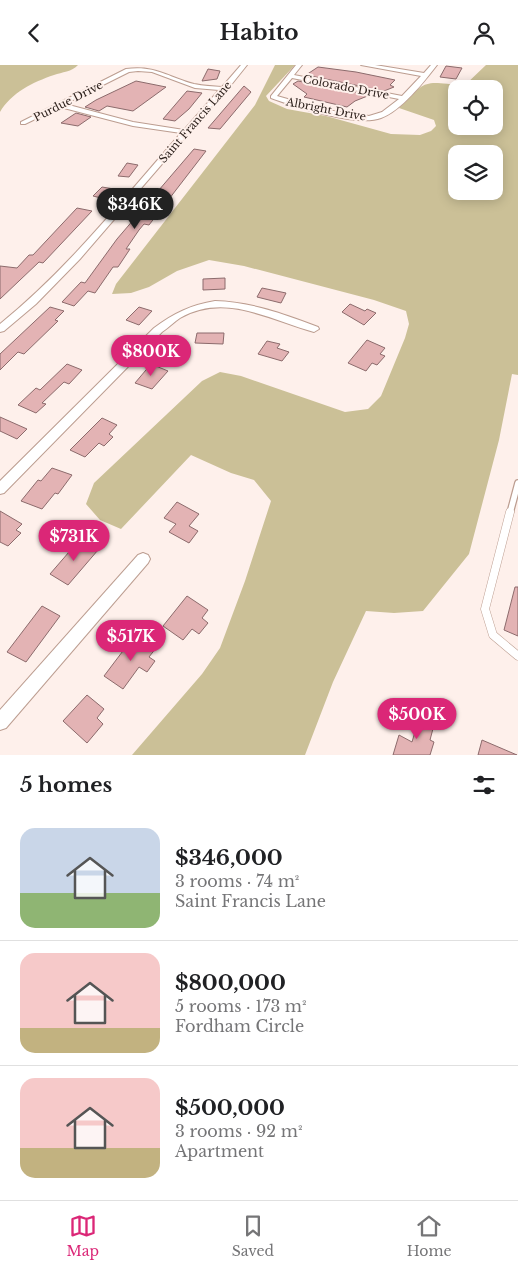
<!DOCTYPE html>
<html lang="en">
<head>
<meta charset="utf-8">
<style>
	body { margin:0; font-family:"Libre Baskerville",serif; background:#f2f2f2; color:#202124; height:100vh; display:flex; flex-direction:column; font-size:19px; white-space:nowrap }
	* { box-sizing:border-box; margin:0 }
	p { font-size:16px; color:#757577 }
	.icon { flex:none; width:28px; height:28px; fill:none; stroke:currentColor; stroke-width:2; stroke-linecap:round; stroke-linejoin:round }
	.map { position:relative; height:690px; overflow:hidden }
	.side { display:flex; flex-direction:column; background:#fff; flex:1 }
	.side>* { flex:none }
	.controls { position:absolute; left:448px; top:15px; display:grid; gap:10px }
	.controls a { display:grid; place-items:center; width:55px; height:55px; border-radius:10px; background:#fff; box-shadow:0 2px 12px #0003; font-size:25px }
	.price { position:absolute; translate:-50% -42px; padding:0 11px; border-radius:18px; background:#db2777; color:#fff; font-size:16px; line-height:32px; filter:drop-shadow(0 1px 2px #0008) }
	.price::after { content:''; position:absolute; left:50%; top:30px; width:15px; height:11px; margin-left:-8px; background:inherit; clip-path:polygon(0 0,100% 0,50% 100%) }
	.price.on { background:#222; color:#fff }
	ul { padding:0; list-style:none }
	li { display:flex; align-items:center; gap:15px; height:125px; padding:0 20px }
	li+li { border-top:1px solid #e0e0e0 }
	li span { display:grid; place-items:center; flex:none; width:140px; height:100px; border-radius:15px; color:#555 }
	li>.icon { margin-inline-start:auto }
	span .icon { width:60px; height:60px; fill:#fffc; stroke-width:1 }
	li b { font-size:21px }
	h2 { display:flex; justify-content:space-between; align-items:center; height:60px; padding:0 20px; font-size:21px }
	header { display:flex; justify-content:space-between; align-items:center; height:65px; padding:0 20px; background:#fff; font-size:22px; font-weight:700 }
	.menu { display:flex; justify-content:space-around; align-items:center; height:70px; border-top:1px solid #e0e0e0; background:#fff; font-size:14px; color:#757577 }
	.menu a { display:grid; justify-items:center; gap:2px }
	.menu .on { color:#db2777 }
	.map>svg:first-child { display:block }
	.forest { fill:#cbc097; fill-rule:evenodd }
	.building { fill:#e3b3b4; stroke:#8c6b6c }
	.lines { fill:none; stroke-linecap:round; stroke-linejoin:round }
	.lane-far1-casing { stroke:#bc9d90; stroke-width:8 }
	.lane-casing { stroke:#bc9d90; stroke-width:9 }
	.street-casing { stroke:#bc9d90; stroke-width:2 }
	.lane-far1 { stroke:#fff; stroke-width:5.5 }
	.lane { stroke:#fff; stroke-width:8 }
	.street { fill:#fff; fill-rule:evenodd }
	.labels { text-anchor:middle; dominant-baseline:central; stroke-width:4; stroke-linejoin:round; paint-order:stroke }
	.far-street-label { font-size:11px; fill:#2f231e; stroke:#fef0eb }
</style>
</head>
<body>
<header><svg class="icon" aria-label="back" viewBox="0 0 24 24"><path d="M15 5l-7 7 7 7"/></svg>Habito<svg class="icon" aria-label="person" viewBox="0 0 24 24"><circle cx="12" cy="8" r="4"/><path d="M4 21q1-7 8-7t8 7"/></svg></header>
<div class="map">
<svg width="518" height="690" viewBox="0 0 518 690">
	<rect width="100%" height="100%" fill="#fef0eb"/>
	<g class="forest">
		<path d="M0,0H78C72,7 62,7 54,10C33,17 11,28 0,47Z"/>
		<path d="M275,0H295L266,31L269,36L287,44L326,51L391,69L420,70L431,66L436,61L434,55L399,43C427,14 423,16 464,21L486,0H518V310L512,309L499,375L469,489L423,546L394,548L366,546L333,617L305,690H132L202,609L220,583L245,516L271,436L254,415L231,408L191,390L121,464L100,455L86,439L94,418L202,316L220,307L241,311L345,347L368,344L381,331L405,273L409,259L406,246L374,235L244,201L209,195L177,206L149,222L131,228L112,229L116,219L255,40ZM456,24H494V61H456ZM456,89H494V126H456Z"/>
	</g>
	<g class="building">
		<polygon points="446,1 462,3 456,14 440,12"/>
		<polygon points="318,2 356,7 395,15 390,20 394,22 384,26 306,10"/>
		<polygon points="208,4 220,6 217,14 202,16"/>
		<polygon points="136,16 166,22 133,46 107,41 99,46 85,42 96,35"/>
		<polygon points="298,16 370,30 355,36 347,42 304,32 307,29 293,19"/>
		<polygon points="244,21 251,27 220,64 208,63"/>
		<polygon points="187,26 202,28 189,44 175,56 163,54"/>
		<polygon points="76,48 91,52 78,61 61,58"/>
		<polygon points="194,84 206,86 149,160 144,159 139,165 126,184 130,184 118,202 113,202 95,228 88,226 74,241 62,237 81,217 85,218 117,174"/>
		<polygon points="127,98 138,100 129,112 118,111"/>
		<polygon points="102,122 114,124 105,134 93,131"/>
		<polygon points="77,143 92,146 43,198 39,197 0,234 0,201 17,203 29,190 33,190"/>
		<polygon points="225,213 225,224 203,225 203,214"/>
		<polygon points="262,223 286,228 281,238 257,232"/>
		<polygon points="350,239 365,246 367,244 376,248 364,260 342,247"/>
		<polygon points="50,242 64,246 55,255 58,256 24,289 18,287 0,305 0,289"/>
		<polygon points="139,242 152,246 139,260 126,255"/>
		<polygon points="197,268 224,268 223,279 195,278"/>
		<polygon points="367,275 385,283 380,289 385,291 377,300 372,298 366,306 348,298"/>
		<polygon points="267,276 280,279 277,283 289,287 282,296 258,289"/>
		<polygon points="67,299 82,305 69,319 64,317 42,338 46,339 36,348 18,340 36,323 40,325"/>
		<polygon points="151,299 168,306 152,324 135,318"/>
		<polygon points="0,352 27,364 17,374 0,366"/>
		<polygon points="102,353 117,360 109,369 113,372 104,381 99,378 85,392 70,385"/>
		<polygon points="52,403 72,410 58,429 55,428 42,444 21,436 38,415 41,416"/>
		<polygon points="177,437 199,449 189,461 198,466 189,478 169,467 176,459 164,453"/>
		<polygon points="0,446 22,459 16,465 21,468 8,481 0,477"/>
		<polygon points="77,474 98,485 68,520 50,509 69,487 67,486"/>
		<polygon points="515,522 518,522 518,571 504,565"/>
		<polygon points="187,531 208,545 202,553 208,558 199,569 192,564 183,575 163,561"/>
		<polygon points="42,541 60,551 26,597 7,587"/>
		<polygon points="135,570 156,583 149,592 155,596 147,607 139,602 123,624 104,611"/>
		<polygon points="87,630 104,644 97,653 103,659 87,678 63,656"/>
		<polygon points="420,650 435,656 430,675 434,677 430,690 393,690 399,670 412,677"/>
		<polygon points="482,675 517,690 478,690"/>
	</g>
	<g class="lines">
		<defs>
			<polyline id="lane-far1" points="510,448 518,418"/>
			<polyline id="lane" points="510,447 485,544 493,570 518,591"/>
			<g id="street">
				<path d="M241,0H247L227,25L225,26L80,194L36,239L4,266L0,267V259C68,204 123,134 181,68L133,61L60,42L25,59H21V57L126,4C155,0 168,12 194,19C203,21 213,21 222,22ZM138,6L152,7L195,23L219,25L184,65L133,57L65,39L129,7Z"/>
				<path d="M296,0H302L294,10L402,31L421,11L361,0H375L424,8L431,0H437C424,17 401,46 381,53C357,62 295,42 271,33V31ZM292,13L399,34L382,47L369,51L326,45L277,31Z"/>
				<path d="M215,236C251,237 284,249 318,262L319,264L314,267C270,255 225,227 180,253C174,257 168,263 162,267L4,428L0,429V416L154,263C174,248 191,240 215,236Z"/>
				<polygon points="143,488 148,490 150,494 148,498 6,663 0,665 0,645 138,490"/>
			</g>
		</defs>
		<use href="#lane-far1" class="lane-far1-casing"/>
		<use href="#lane" class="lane-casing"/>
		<use href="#street" class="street-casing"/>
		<use href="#lane-far1" class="lane-far1"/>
		<use href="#lane" class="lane"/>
		<use href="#street" class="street"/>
	</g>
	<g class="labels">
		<g class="far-street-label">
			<text transform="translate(346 22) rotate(11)">Colorado Drive</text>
			<text transform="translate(68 36) rotate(-27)">Purdue Drive</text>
			<text transform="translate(326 44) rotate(11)">Albright Drive</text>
			<text transform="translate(195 57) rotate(-49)">Saint Francis Lane</text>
		</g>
	</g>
</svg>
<div class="controls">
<a><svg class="icon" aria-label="locate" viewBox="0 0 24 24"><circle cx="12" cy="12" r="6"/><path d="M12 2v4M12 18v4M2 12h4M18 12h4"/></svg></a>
<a><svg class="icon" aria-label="layers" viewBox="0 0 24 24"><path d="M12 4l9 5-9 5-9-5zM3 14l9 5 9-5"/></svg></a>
</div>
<b class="price on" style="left:135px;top:165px">$346K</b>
<b class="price" style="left:151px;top:312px">$800K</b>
<b class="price" style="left:74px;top:497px">$731K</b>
<b class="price" style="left:131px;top:597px">$517K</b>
<b class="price" style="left:417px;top:675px">$500K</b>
</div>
<section class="side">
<h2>5 homes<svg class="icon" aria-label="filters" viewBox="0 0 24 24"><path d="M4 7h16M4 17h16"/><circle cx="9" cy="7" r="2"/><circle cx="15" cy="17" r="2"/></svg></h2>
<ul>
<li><span style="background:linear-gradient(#c9d6e8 65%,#8fb573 0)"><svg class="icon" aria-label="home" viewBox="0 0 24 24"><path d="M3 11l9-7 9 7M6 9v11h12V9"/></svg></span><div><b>$346,000</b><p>3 rooms · 74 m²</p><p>Saint Francis Lane</p></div></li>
<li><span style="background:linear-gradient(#f6c9c9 75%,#c2b280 0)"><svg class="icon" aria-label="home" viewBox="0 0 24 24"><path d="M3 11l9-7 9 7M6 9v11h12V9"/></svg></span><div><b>$800,000</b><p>5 rooms · 173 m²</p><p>Fordham Circle</p></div></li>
<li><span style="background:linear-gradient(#f6c9c9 70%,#c2b280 0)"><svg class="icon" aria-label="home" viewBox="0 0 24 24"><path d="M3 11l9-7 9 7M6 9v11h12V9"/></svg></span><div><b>$500,000</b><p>3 rooms · 92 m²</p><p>Apartment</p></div></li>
</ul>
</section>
<nav class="menu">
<a class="on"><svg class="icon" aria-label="map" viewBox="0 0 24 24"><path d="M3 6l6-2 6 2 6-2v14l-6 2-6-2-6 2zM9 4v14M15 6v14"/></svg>Map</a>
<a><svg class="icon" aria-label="saved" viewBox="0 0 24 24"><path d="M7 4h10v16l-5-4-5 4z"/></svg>Saved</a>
<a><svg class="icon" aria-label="home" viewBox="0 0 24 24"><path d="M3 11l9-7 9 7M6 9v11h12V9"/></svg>Home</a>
</nav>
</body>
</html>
